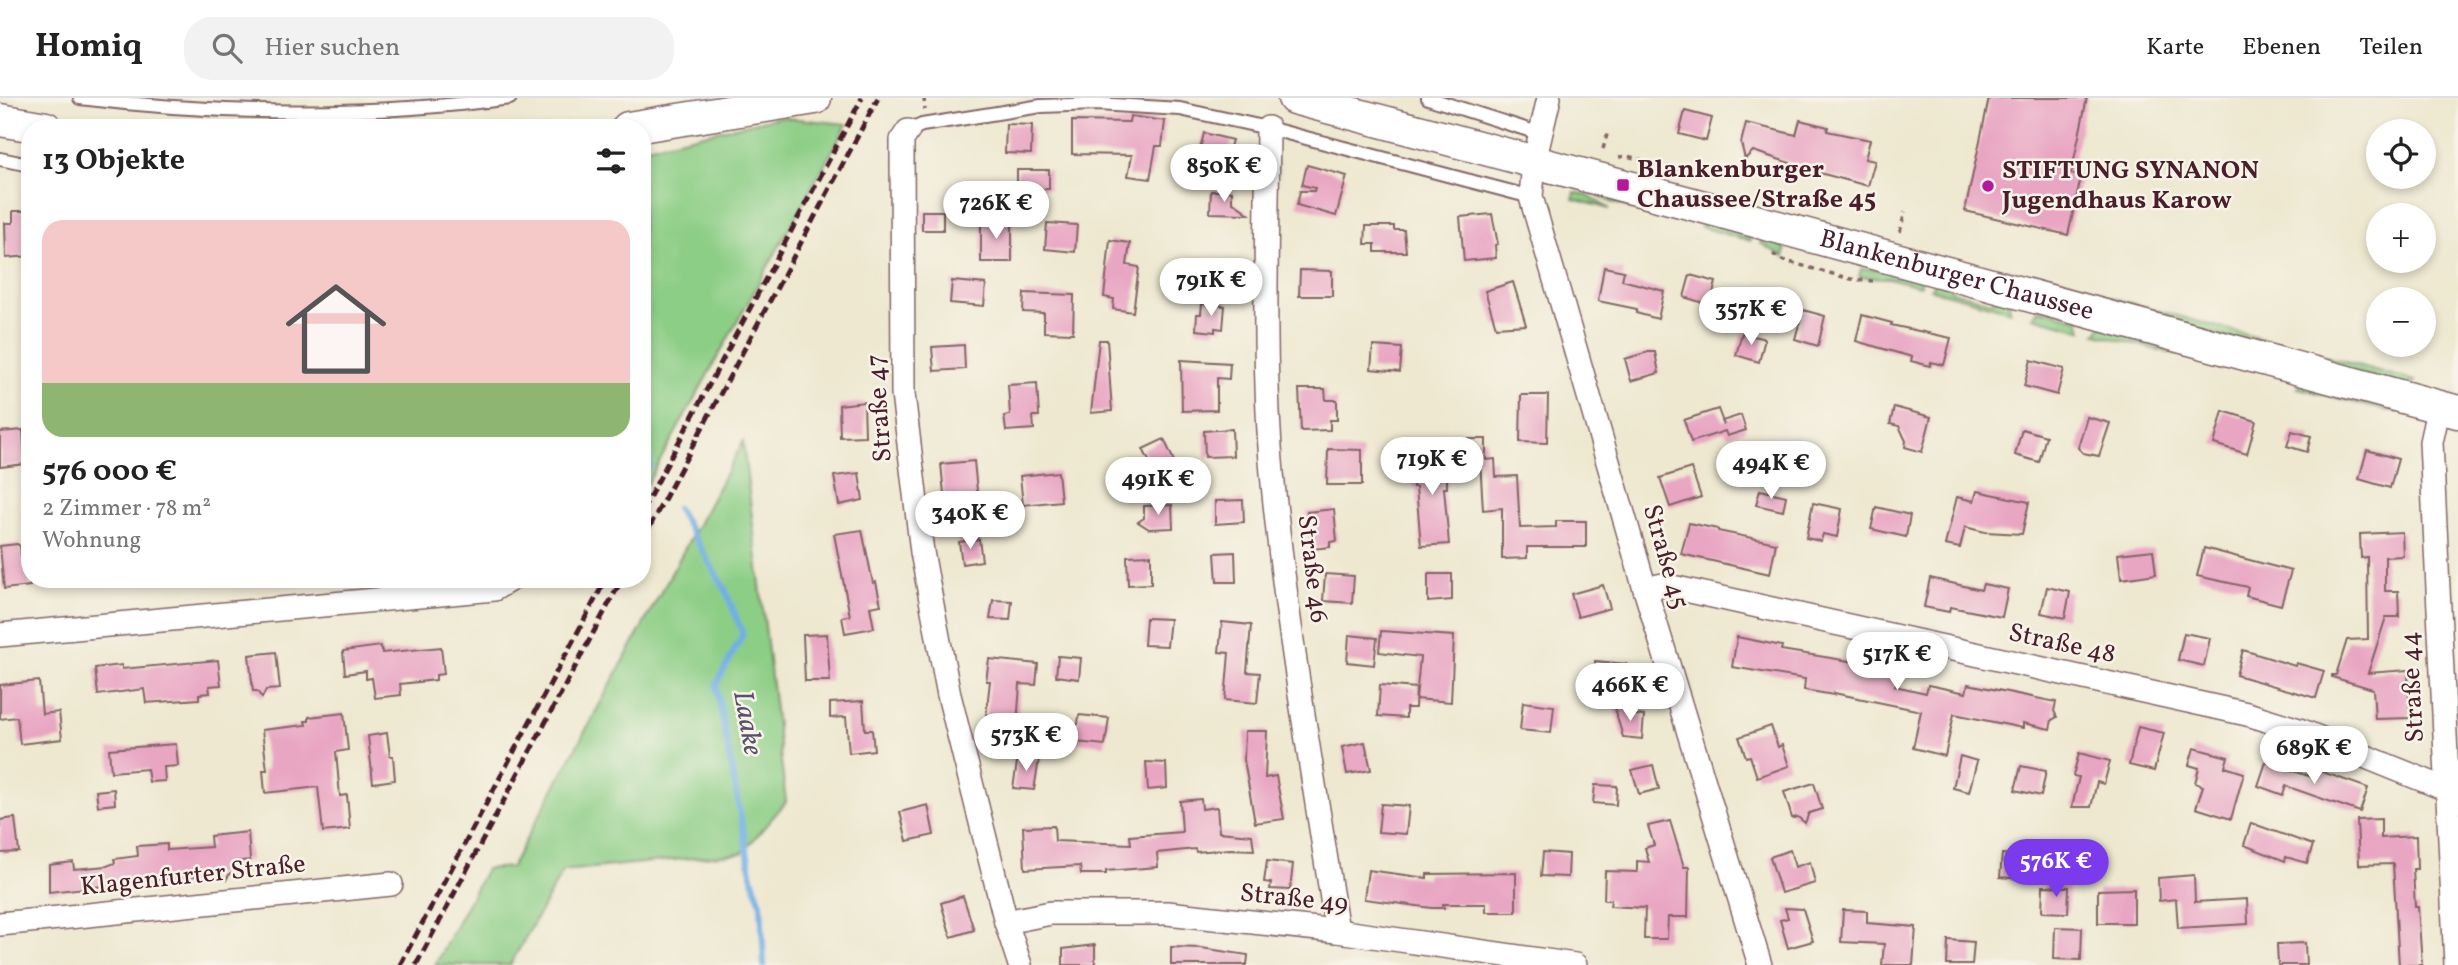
<!DOCTYPE html>
<html lang="de">
<head>
<meta charset="utf-8">
<style>
	body { margin:0; font-family:Vollkorn,serif; background:#f2f2f2; color:#222; height:100vh; display:flex; flex-direction:column; font-size:26px; white-space:nowrap }
	* { box-sizing:border-box; margin:0 }
	p { font-size:23px; color:#767676 }
	.icon { flex:none; width:38px; height:38px; fill:none; stroke:currentColor; stroke-width:2; stroke-linecap:round; stroke-linejoin:round }
	.map { position:relative; flex:1; overflow:hidden }
	.sheet { position:absolute; left:21px; top:21px; width:630px; height:469px; display:flex; flex-direction:column; background:#fff; border-radius:28px; box-shadow:0 4px 10px #0003 }
	.sheet>* { flex:none }
	.controls { position:absolute; left:2366px; top:21px; display:grid; gap:14px }
	.controls a { display:grid; place-items:center; width:70px; height:70px; border-radius:50%; background:#fff; box-shadow:0 4px 10px #0003; font-size:35px }
	.price { position:absolute; translate:-50% -60px; padding:0 16px; border-radius:24px; background:#fff; color:#222; font-size:23px; line-height:46px; filter:drop-shadow(0 2px 4px #0008) }
	.price::after { content:''; position:absolute; left:50%; top:42px; width:21px; height:16px; margin-left:-10px; background:inherit; clip-path:polygon(0 0,100% 0,50% 100%) }
	.price.on { background:#7c3aed; color:#fff }
	ul { padding:0; list-style:none }
	li { display:grid; align-content:center; gap:14px; height:371px; padding:0 21px }
	li span { display:grid; place-items:center; height:217px; border-radius:21px; color:#555 }
	li>.icon { margin-inline-start:auto }
	span .icon { width:126px; height:126px; fill:#fffc; stroke-width:1 }
	li b { font-size:30px }
	h2 { display:flex; justify-content:space-between; align-items:center; height:84px; padding:0 21px; font-size:30px }
	header { display:flex; align-items:center; gap:42px; box-sizing:border-box; height:98px; padding:0 35px; background:#fff; border-bottom:2px solid #e0e0e0 }
	header strong { font-size:33px }
	nav { display:flex; gap:38px; margin-inline-start:auto; font-size:24px }
	.search { width:490px; height:63px; background:#f2f2f2; display:flex; align-items:center; gap:18px; box-sizing:border-box; padding:0 24px; border-radius:28px; color:#767676; font-size:26px }
	.map>svg:first-child { display:block }
	.green { fill:#8cce85; stroke:#6b7658; stroke-width:2 }
	.lines { fill:none; stroke-linecap:round; stroke-linejoin:round }
	.stream { stroke:#72afe4; stroke-width:6 }
	.building { fill:#e9a6c3 }
	.service-casing { stroke:#836565; stroke-width:16 }
	.minor-casing { stroke:#836565; stroke-width:26 }
	.secondary-casing { stroke:#836565; stroke-width:35 }
	.path { stroke:#836565; stroke-width:3.5; stroke-dasharray:5 5; stroke-linecap:butt }
	.service { stroke:#fff; stroke-width:12 }
	.minor { stroke:#fff; stroke-width:23 }
	.secondary { stroke:#fff; stroke-width:32 }
	.rail { stroke:#4a1f2b; stroke-width:5; stroke-dasharray:10 5; stroke-linecap:butt }
	.poi-dot { fill:#b5179e; stroke:#f7f3e8; stroke-width:2.5 }
	.labels { text-anchor:middle; dominant-baseline:central; stroke-width:5; stroke-linejoin:round; paint-order:stroke }
	.poi-label { font-size:26px; font-weight:bold; fill:#4a1f2b; stroke:#f7f3e8; text-anchor:start }
	.street-label { font-size:26px; fill:#4a1f2b; stroke:#f7f3e8 }
	.water-label { font-size:28px; font-style:italic; fill:#58516c; stroke:#f7f3e8 }
</style>
</head>
<body>
<header>
<strong>Homiq</strong>
<div class="search"><svg class="icon" aria-label="search" viewBox="0 0 24 24"><circle cx="10" cy="10" r="6"/><path d="M15 15l6 6"/></svg>Hier suchen</div>
<nav><a>Karte</a><a>Ebenen</a><a>Teilen</a></nav>
</header>
<div class="map">
<svg width="2458" height="867" viewBox="0 0 2458 867">
	<rect width="100%" height="100%" fill="#f7f3e8"/>
	<filter id="ink" filterUnits="userSpaceOnUse"><feTurbulence type="fractalNoise" baseFrequency=".0143" numOctaves="2"/><feDisplacementMap in="SourceGraphic" scale="14" xChannelSelector="R" yChannelSelector="G"/><feConvolveMatrix kernelMatrix="1 2 1 2 8 2 1 2 1" color-interpolation-filters="sRGB"/></filter>
	<filter id="wash" filterUnits="userSpaceOnUse"><feTurbulence type="fractalNoise" baseFrequency=".00686" numOctaves="4" result="noise"/><feDisplacementMap in="SourceGraphic" scale="28" xChannelSelector="R" yChannelSelector="G"/><feGaussianBlur stdDeviation="1.57" result="paint"/><feColorMatrix in="noise" values="0 0 0 0 0 0 0 0 0 0 0 0 0 0 0 0 0 1.4 0 .05"/><feComposite in="paint" operator="in"/></filter>
	<g filter="url(#wash)">
		<rect width="100%" height="100%" fill="#eee8d0"/>
		<g class="green">
			<polygon points="779,19 847,26 647,386 642,381 642,50"/>
			<polygon points="1589,91 1659,108 1661,118 1611,104"/>
			<polygon points="1575,94 1586,97 1610,111 1573,101"/>
			<polygon points="1707,121 1749,133 1750,143 1701,129"/>
			<polygon points="1763,140 1786,150 1784,159 1760,145"/>
			<polygon points="1861,171 1891,172 1920,178 1920,188 1889,180 1859,179"/>
			<polygon points="2003,171 2069,189 2066,197 2056,189 2017,177 2008,182 2004,180"/>
			<polygon points="1936,183 1949,186 1952,193 1991,204 1998,199 2009,203 2010,213 1930,191"/>
			<polygon points="2080,191 2415,283 2411,289 2081,200"/>
			<polygon points="2039,211 2079,221 2082,232 2032,219"/>
			<polygon points="2103,227 2174,247 2176,257 2096,236"/>
			<polygon points="2304,281 2409,312 2388,313 2298,290"/>
			<polygon points="743,344 786,704 742,755 563,773 510,867 435,867 486,771 511,769"/>
		</g>
		<g class="lines">
			<g class="stream">
				<polyline points="642,245 648,286 646,350 650,369"/>
				<polyline points="677,410 725,491 743,536 716,587 752,779 761,806 764,867"/>
			</g>
		</g>
		<g id="blocks">
			<g class="building">
				<polygon points="1989,0 2087,0 2071,76 2081,79 2068,137 1965,113"/>
				<polygon points="1685,13 1712,20 1706,43 1679,36"/>
				<polygon points="1130,18 1165,23 1162,48 1156,48 1150,81 1128,78 1132,57 1072,56 1072,23 1129,24"/>
				<polygon points="1800,22 1828,29 1827,33 1870,42 1865,61 1875,63 1868,88 1790,67 1790,65 1753,53 1745,61 1741,45 1746,25 1796,37"/>
				<polygon points="1006,26 1032,27 1031,56 1005,55"/>
				<polygon points="1204,35 1232,42 1225,66 1198,59"/>
				<polygon points="1307,67 1347,78 1336,118 1297,107 1300,93 1314,93 1315,90 1302,87"/>
				<rect x="1017" y="72" width="32" height="19"/>
				<polygon points="977,84 993,85 992,111 976,110"/>
				<polygon points="1211,93 1232,93 1232,103 1249,116 1210,115"/>
				<polygon points="13,113 30,113 30,158 6,160 5,125 13,125"/>
				<rect x="922" y="113" width="21" height="19"/>
				<polygon points="1492,116 1498,146 1495,147 1496,160 1464,163 1460,119"/>
				<polygon points="981,122 1012,123 1012,164 981,164"/>
				<polygon points="1047,125 1077,127 1075,154 1045,151"/>
				<polygon points="1366,128 1394,128 1394,132 1404,132 1406,154 1375,154 1375,146 1365,146"/>
				<polygon points="1110,142 1130,145 1127,167 1139,169 1133,214 1113,211 1114,201 1104,199"/>
				<polygon points="1604,169 1624,173 1622,182 1664,193 1658,221 1636,215 1637,211 1598,203"/>
				<polygon points="1300,172 1332,173 1332,198 1299,198"/>
				<polygon points="1690,177 1716,184 1710,207 1684,199"/>
				<polygon points="952,183 986,186 984,208 950,205"/>
				<polygon points="1513,184 1526,227 1496,229 1485,193"/>
				<polygon points="1024,195 1074,197 1073,235 1044,234 1044,215 1023,214"/>
				<polygon points="1202,206 1225,208 1223,231 1215,230 1215,234 1196,232 1197,216 1201,216"/>
				<polygon points="1803,212 1825,218 1818,248 1795,241"/>
				<polygon points="1862,217 1892,225 1891,227 1951,240 1944,267 1931,264 1930,268 1911,263 1912,259 1856,243"/>
				<polygon points="1742,235 1765,241 1759,264 1736,257"/>
				<polygon points="1099,242 1107,242 1112,313 1091,315"/>
				<polygon points="964,247 965,271 934,273 932,249"/>
				<polygon points="1373,248 1402,250 1400,274 1371,271"/>
				<polygon points="1648,254 1655,254 1659,275 1631,283 1625,261"/>
				<polygon points="1181,262 1230,265 1229,281 1217,280 1217,312 1182,313"/>
				<polygon points="2031,262 2064,271 2057,297 2024,288"/>
				<polygon points="1037,285 1039,318 1033,318 1034,331 1006,333 1004,318 1010,317 1008,287"/>
				<polygon points="1299,291 1325,291 1326,302 1337,302 1337,322 1330,322 1330,332 1301,333"/>
				<polygon points="1521,297 1548,297 1547,345 1520,344"/>
				<polygon points="864,304 865,338 840,339 839,307"/>
				<polygon points="1894,309 1931,319 1922,354 1905,349 1906,343 1899,328 1890,326"/>
				<polygon points="1718,311 1724,327 1722,323 1741,317 1746,332 1727,338 1725,333 1691,344 1684,322"/>
				<polygon points="2223,313 2256,323 2247,356 2214,346"/>
				<polygon points="2087,319 2110,325 2099,358 2083,355 2078,350"/>
				<polygon points="1232,331 1233,358 1205,359 1204,333"/>
				<polygon points="2022,331 2046,338 2039,364 2015,357"/>
				<polygon points="23,332 25,366 0,369 0,334"/>
				<polygon points="2292,333 2311,338 2307,354 2287,348"/>
				<polygon points="1164,341 1174,363 1154,373 1143,351"/>
				<polygon points="1469,341 1486,341 1486,362 1495,361 1496,379 1517,378 1520,430 1556,429 1556,423 1586,423 1586,449 1527,449 1527,460 1502,461 1502,410 1483,412 1480,362 1483,362 1469,362"/>
				<polygon points="1328,351 1362,352 1362,387 1327,387"/>
				<polygon points="2367,352 2398,361 2390,390 2359,381"/>
				<polygon points="1414,355 1447,356 1447,390 1444,390 1449,446 1421,448 1416,389 1413,389"/>
				<polygon points="974,363 978,403 945,406 941,366"/>
				<polygon points="1691,370 1701,399 1670,409 1660,380"/>
				<polygon points="1058,374 1061,403 1023,407 1020,378"/>
				<polygon points="859,375 863,402 839,407 834,378"/>
				<polygon points="1760,392 1786,398 1783,413 1756,407"/>
				<polygon points="1977,393 2029,404 2022,436 1985,434 1965,429 1960,450 1945,447 1957,399 1974,403"/>
				<polygon points="1243,402 1244,424 1215,426 1215,403"/>
				<polygon points="1813,405 1842,411 1837,439 1823,436 1821,443 1806,440"/>
				<polygon points="1172,407 1173,430 1149,431 1138,424 1144,420 1144,408"/>
				<polygon points="1876,409 1910,417 1906,439 1871,431"/>
				<polygon points="1334,411 1337,443 1330,444 1330,449 1312,451 1307,414"/>
				<polygon points="1689,425 1718,431 1718,433 1776,445 1770,476 1681,456"/>
				<polygon points="862,432 873,485 876,484 881,507 870,509 874,530 845,535 842,519 850,518 834,436"/>
				<polygon points="2402,434 2403,458 2385,459 2385,493 2398,493 2399,519 2386,519 2368,575 2408,572 2410,620 2375,621 2373,591 2332,579 2332,577 2336,577 2347,542 2368,541 2367,459 2361,460 2360,436"/>
				<polygon points="979,441 982,463 962,466 959,444"/>
				<polygon points="17,446 20,448 21,457 27,456 30,488 4,491 0,448"/>
				<polygon points="2204,450 2291,473 2281,507 2246,498 2248,489 2197,478"/>
				<polygon points="2153,452 2156,476 2121,481 2118,456"/>
				<polygon points="1235,454 1236,484 1217,484 1215,455"/>
				<polygon points="1151,457 1151,486 1128,487 1127,458"/>
				<polygon points="1325,476 1354,478 1352,505 1323,503"/>
				<polygon points="1428,476 1452,476 1452,502 1428,504"/>
				<polygon points="1930,480 1981,492 1983,486 2008,491 2002,519 1950,509 1949,514 1924,509"/>
				<polygon points="1603,487 1610,510 1578,519 1571,496"/>
				<polygon points="2047,489 2070,494 2065,520 2041,515"/>
				<polygon points="993,502 1012,503 1010,522 990,521"/>
				<polygon points="1146,520 1170,521 1167,548 1144,547"/>
				<polygon points="1222,524 1251,527 1247,574 1260,575 1257,605 1225,602 1229,555 1219,554"/>
				<polygon points="1381,533 1454,538 1451,604 1416,601 1420,559 1379,554"/>
				<polygon points="2184,535 2210,540 2204,568 2178,562"/>
				<polygon points="827,536 830,583 805,583 803,537"/>
				<polygon points="1349,537 1377,540 1374,567 1347,564"/>
				<polygon points="1737,539 1782,548 1781,552 1899,571 1895,588 1926,595 1928,587 1966,595 1968,586 2056,604 2054,613 2057,619 2052,622 2050,631 2023,625 2023,630 1954,616 1945,658 1913,650 1921,613 1834,595 1834,597 1804,592 1805,581 1732,569"/>
				<polygon points="381,548 382,555 441,549 444,576 436,577 436,582 400,586 401,597 375,600 372,580 366,581 366,573 345,576 343,553"/>
				<polygon points="2243,552 2295,568 2296,565 2324,573 2316,600 2236,577"/>
				<polygon points="276,554 280,591 266,592 262,600 257,593 253,593 249,557"/>
				<polygon points="1058,558 1081,560 1079,581 1056,578"/>
				<polygon points="989,561 1038,566 1036,587 1020,586 1016,641 984,636 990,583 986,583"/>
				<polygon points="218,562 221,587 209,588 210,595 199,596 199,601 146,605 144,591 98,597 95,570 122,567 122,571"/>
				<polygon points="1595,563 1626,566 1624,592 1593,589"/>
				<polygon points="39,583 42,616 59,614 62,641 20,646 17,619 0,621 0,587"/>
				<polygon points="1380,587 1416,590 1415,610 1406,610 1406,620 1378,618"/>
				<polygon points="863,603 865,632 872,632 874,652 849,655 846,619 830,620 830,605"/>
				<polygon points="1523,604 1554,608 1551,635 1520,632"/>
				<polygon points="1614,608 1635,611 1635,617 1644,618 1642,641 1623,639"/>
				<polygon points="344,615 348,652 336,654 340,698 347,697 350,731 323,734 318,689 265,695 263,672 267,672 262,632 306,627 305,623 309,623 309,619"/>
				<polygon points="1079,617 1109,620 1105,647 1076,644 1077,636 1073,630 1078,626"/>
				<polygon points="1771,628 1778,649 1782,647 1789,668 1757,679 1750,658 1746,659 1739,639"/>
				<polygon points="2138,629 2164,635 2154,673 2129,667"/>
				<polygon points="1245,633 1267,633 1265,680 1276,678 1284,721 1255,725 1244,662"/>
				<polygon points="387,635 390,658 393,658 395,682 373,685 368,638"/>
				<polygon points="1365,644 1371,672 1347,676 1342,649"/>
				<polygon points="176,646 178,668 164,669 165,683 149,684 147,671 111,674 109,651"/>
				<polygon points="2194,650 2228,659 2225,669 2244,675 2231,721 2196,710 2203,688 2195,685 2199,670 2189,667"/>
				<polygon points="2079,655 2110,663 2104,686 2097,684 2091,709 2072,709 2079,679 2073,678"/>
				<polygon points="1018,658 1039,661 1034,692 1013,690"/>
				<polygon points="1960,658 1977,663 1969,694 1953,690"/>
				<polygon points="1146,664 1166,665 1167,690 1148,692"/>
				<polygon points="2266,664 2315,680 2317,672 2368,690 2360,714 2286,688 2283,697 2258,688"/>
				<polygon points="1653,667 1659,691 1639,696 1632,672"/>
				<polygon points="2021,668 2046,673 2041,698 2015,692"/>
				<polygon points="1814,685 1822,711 1809,715 1805,725 1798,719 1792,720 1784,694"/>
				<polygon points="1595,687 1617,688 1616,707 1593,705"/>
				<polygon points="114,691 115,706 98,708 96,693"/>
				<polygon points="1201,701 1202,711 1217,709 1219,734 1252,737 1254,752 1230,751 1196,754 1195,751 1157,755 1158,769 1106,773 1106,776 1081,776 1080,768 1025,771 1023,729 1054,728 1055,743 1131,746 1130,738 1182,734 1180,703"/>
				<polygon points="1381,706 1409,708 1406,736 1378,734"/>
				<polygon points="928,707 934,737 907,743 900,714"/>
				<polygon points="15,720 19,754 0,755 0,722"/>
				<polygon points="2381,721 2381,740 2416,738 2417,771 2413,771 2415,809 2418,809 2422,867 2399,867 2393,766 2359,767 2357,722"/>
				<polygon points="1670,723 1684,769 1689,769 1688,819 1668,819 1667,841 1644,841 1645,810 1610,808 1611,802 1604,802 1605,773 1637,774 1637,763 1649,764 1645,750 1654,747 1648,728"/>
				<polygon points="2251,725 2313,747 2307,765 2286,759 2285,763 2244,747"/>
				<polygon points="248,734 250,762 235,764 235,775 230,775 226,782 220,776 214,776 49,794 49,767 73,764 74,771 107,768 115,765 114,761 138,758 137,748 167,746 167,752 211,749 210,738"/>
				<polygon points="1790,752 1795,769 1810,764 1815,785 1781,795 1770,759"/>
				<polygon points="1543,754 1569,756 1568,779 1541,778"/>
				<polygon points="2002,756 2033,759 2031,782 2000,779"/>
				<polygon points="1267,763 1293,766 1290,792 1270,791 1271,785 1264,784"/>
				<polygon points="1368,772 1427,780 1427,776 1516,775 1516,814 1486,814 1486,806 1443,806 1444,810 1432,810 1364,801"/>
				<polygon points="2194,777 2195,804 2247,801 2248,826 2178,830 2176,801 2159,803 2158,780"/>
				<polygon points="2043,788 2069,789 2068,815 2042,814"/>
				<polygon points="2134,791 2134,825 2098,825 2098,792"/>
				<polygon points="963,798 974,832 951,839 941,805"/>
				<polygon points="1785,810 1803,811 1813,843 1788,850 1780,822 1788,820"/>
				<polygon points="1843,812 1867,813 1867,825 1916,829 1913,867 1882,867 1884,846 1841,844"/>
				<polygon points="2055,829 2082,830 2081,862 2054,861"/>
				<polygon points="1948,842 1974,844 1972,867 1947,867"/>
				<polygon points="2305,845 2306,867 2278,867 2277,846"/>
				<polygon points="1095,847 1095,867 1063,867 1063,851"/>
				<polygon points="1171,849 1201,850 1248,857 1247,867 1171,867"/>
			</g>
		</g>
	</g>
	<g filter="url(#ink)">
		<use href="#blocks" fill-opacity="0" stroke="#836565" stroke-width="2"/>
		<g class="lines">
			<defs>
				<g id="service">
					<path d="M80,0C218,17 372,19 510,0"/>
					<polyline points="1428,0 1541,36"/>
					<polyline points="908,33 922,27 1041,8 1097,6 1180,11 1268,30 1531,99"/>
					<polyline points="0,61 30,67"/>
				</g>
				<g id="minor">
					<polyline points="1549,0 1534,64 1531,99 1645,491 1760,867"/>
					<path d="M1268,30C1267,145 1262,261 1272,375C1286,528 1314,681 1337,833"/>
					<polyline points="908,33 902,42 903,296 922,454 949,597 1006,824 1020,867"/>
					<polyline points="2439,308 2431,344 2456,867"/>
					<polyline points="1645,491 1663,487 2247,616 2302,633 2458,696"/>
					<polyline points="0,537 494,491 511,481"/>
					<polyline points="1006,824 1051,815 1167,815 1337,833 1575,867"/>
					<polyline points="0,826 391,786"/>
				</g>
				<g id="secondary">
					<path id="s1" d="M1294,0L1715,112L2458,314"/>
					<polyline points="0,22 46,30"/>
					<polyline points="628,30 815,0"/>
				</g>
			</defs>
			<use href="#service" class="service-casing"/>
			<use href="#minor" class="minor-casing"/>
			<use href="#secondary" class="secondary-casing"/>
			<g class="path">
				<polyline points="924,0 925,12"/>
				<polyline points="1603,51 1608,33"/>
				<polyline points="1619,59 1627,58 1688,74 1695,79"/>
				<polyline points="1900,134 1905,114"/>
				<polyline points="1773,156 1782,162 1851,181 1873,183"/>
			</g>
			<use href="#service" class="service"/>
			<use href="#minor" class="minor"/>
			<use href="#secondary" class="secondary"/>
			<g class="rail">
				<polyline points="642,413 862,0"/>
				<polyline points="642,443 878,0"/>
				<polyline points="400,867 606,481"/>
				<polyline points="416,867 622,481"/>
			</g>
		</g>
	</g>
	<g class="poi-dot">
		<rect x="1616" y="80" width="14" height="14" rx="3.5"/>
		<circle cx="1988" cy="88" r="7"/>
	</g>
	<g class="labels">
		<g class="poi-label">
			<text x="1637" y="72">Blankenburger<tspan x="1637" dy="30">Chaussee/Straße 45</tspan></text>
			<text x="2002" y="73">STIFTUNG SYNANON<tspan x="2002" dy="30">Jugendhaus Karow</tspan></text>
		</g>
		<g class="street-label">
			<text stroke="none"><textPath href="#s1" startOffset="686">Blankenburger Chaussee</textPath></text>
			<text transform="translate(880 310) rotate(-94)">Straße 47</text>
			<text transform="translate(1665 459) rotate(74)">Straße 45</text>
			<text transform="translate(1312 471) rotate(83)">Straße 46</text>
			<text transform="translate(2062 546) rotate(12)">Straße 48</text>
			<text transform="translate(2413 589) rotate(-93)">Straße 44</text>
			<text transform="translate(193 778) rotate(-6)">Klagenfurter Straße</text>
			<text transform="translate(1294 801) rotate(6)">Straße 49</text>
		</g>
		<g class="water-label">
			<text transform="translate(747 625) rotate(80)">Laake</text>
		</g>
	</g>
</svg>
<div class="controls">
<a><svg class="icon" aria-label="locate" viewBox="0 0 24 24"><circle cx="12" cy="12" r="6"/><path d="M12 2v4M12 18v4M2 12h4M18 12h4"/></svg></a>
<a>+</a>
<a>−</a>
</div>
<b class="price" style="left:1224px;top:106px">850K €</b>
<b class="price" style="left:996px;top:143px">726K €</b>
<b class="price" style="left:1211px;top:220px">791K €</b>
<b class="price" style="left:1751px;top:249px">357K €</b>
<b class="price" style="left:1432px;top:399px">719K €</b>
<b class="price" style="left:1771px;top:403px">494K €</b>
<b class="price" style="left:1158px;top:419px">491K €</b>
<b class="price" style="left:970px;top:453px">340K €</b>
<b class="price" style="left:1897px;top:594px">517K €</b>
<b class="price" style="left:1630px;top:625px">466K €</b>
<b class="price" style="left:1026px;top:675px">573K €</b>
<b class="price" style="left:2314px;top:688px">689K €</b>
<b class="price on" style="left:2056px;top:801px">576K €</b>
<section class="sheet">
<h2>13 Objekte<svg class="icon" aria-label="filters" viewBox="0 0 24 24"><path d="M4 7h16M4 17h16"/><circle cx="9" cy="7" r="2"/><circle cx="15" cy="17" r="2"/></svg></h2>
<ul>
<li><span style="background:linear-gradient(#f6c9c9 75%,#8fb573 0)"><svg class="icon" aria-label="home" viewBox="0 0 24 24"><path d="M3 11l9-7 9 7M6 9v11h12V9"/></svg></span><div><b>576 000 €</b><p>2 Zimmer · 78 m²</p><p>Wohnung</p></div></li>
</ul>
</section>
</div>
</body>
</html>
